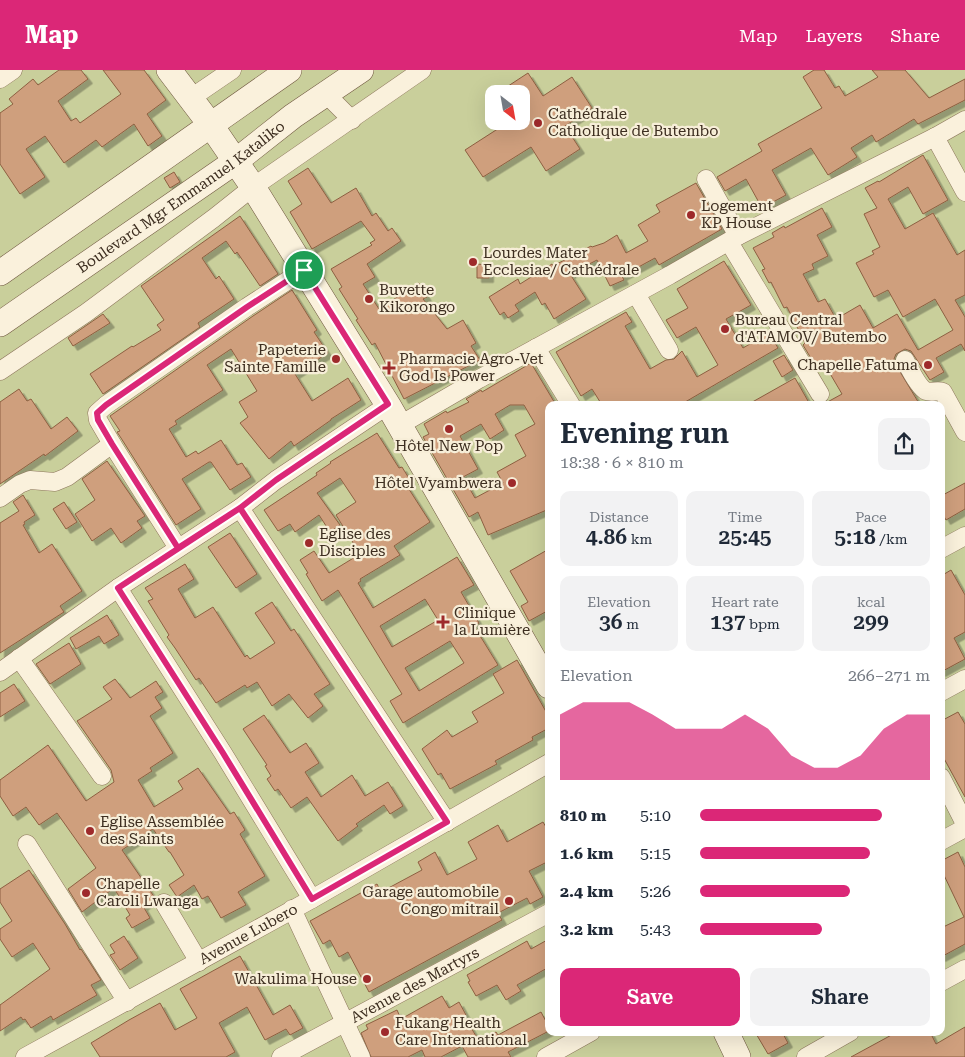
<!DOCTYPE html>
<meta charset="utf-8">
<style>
body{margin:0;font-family:"Roboto Serif",serif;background:#f2f2f3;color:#1f2937;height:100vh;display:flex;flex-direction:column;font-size:19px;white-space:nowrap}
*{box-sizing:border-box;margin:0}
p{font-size:16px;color:#747a83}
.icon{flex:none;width:28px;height:28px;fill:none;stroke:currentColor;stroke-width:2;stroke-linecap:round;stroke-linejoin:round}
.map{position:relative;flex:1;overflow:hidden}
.side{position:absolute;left:545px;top:331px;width:400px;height:635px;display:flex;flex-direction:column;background:#fff;border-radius:10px;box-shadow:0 5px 20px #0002}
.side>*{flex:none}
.needle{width:32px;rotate:149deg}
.buttons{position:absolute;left:485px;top:15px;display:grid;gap:10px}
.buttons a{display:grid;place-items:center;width:45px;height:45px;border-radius:10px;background:#fff;box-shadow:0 5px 20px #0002;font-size:25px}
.pin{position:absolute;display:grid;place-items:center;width:42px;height:42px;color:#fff;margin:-21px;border:2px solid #fff;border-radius:50%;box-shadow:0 1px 5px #0007}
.round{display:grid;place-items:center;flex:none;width:52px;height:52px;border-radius:10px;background:#f2f2f3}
.overview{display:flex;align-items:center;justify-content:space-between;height:85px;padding:0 15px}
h1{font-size:28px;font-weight:600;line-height:38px}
.figures{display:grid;grid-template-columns:repeat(3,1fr);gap:8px;height:85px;padding:5px 15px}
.figures div{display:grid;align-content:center;border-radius:10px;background:#f2f2f3;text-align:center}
.figures b{font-size:21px;font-weight:600}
.figures small{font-size:14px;font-weight:400}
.figures p{font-size:14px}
.chart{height:140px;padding:10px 15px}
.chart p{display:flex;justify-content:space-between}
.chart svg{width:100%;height:90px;margin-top:5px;fill:#db2777;opacity:.7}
.cta{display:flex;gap:10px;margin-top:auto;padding:10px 15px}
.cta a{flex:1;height:58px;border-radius:10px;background:#db2777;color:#fff;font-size:20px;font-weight:600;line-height:58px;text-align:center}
.cta a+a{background:#f2f2f3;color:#1f2937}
ul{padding:0 15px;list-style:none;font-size:16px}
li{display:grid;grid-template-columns:80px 60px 1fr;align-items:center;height:38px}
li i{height:12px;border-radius:6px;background:#db2777}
header{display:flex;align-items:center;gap:30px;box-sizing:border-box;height:70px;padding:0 25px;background:#db2777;color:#fff}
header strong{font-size:24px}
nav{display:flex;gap:28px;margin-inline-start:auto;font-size:18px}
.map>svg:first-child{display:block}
.green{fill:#c9cf9b;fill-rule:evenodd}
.building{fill:#cf9f7d;stroke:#8d5f41;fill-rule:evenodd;filter:url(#shadow)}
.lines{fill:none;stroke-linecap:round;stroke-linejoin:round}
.street-casing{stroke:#8d765c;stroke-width:19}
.secondary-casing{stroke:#6f573f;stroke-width:26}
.street{stroke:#faf1dc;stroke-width:18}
.secondary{stroke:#faf1dc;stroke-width:25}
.route-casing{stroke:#fff;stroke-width:10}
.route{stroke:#db2777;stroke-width:6}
.poi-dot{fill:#9e2a2b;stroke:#f7eed8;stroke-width:2}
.labels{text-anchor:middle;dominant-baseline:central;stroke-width:4.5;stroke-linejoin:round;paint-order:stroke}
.poi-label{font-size:15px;fill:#3d2e20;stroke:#f7eed8;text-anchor:start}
.street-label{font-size:15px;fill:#3d2e20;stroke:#f7eed8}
</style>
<header>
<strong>Map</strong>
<nav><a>Map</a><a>Layers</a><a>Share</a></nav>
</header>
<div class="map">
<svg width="965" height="987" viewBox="0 0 965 987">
<defs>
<filter id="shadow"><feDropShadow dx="4.5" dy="4.5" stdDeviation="0" flood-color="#0004"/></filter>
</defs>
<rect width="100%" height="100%" fill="#f0e4c8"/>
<path class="green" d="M0 0H965V987H0ZM494 24H521V51H494ZM549 335H941V962H549Z"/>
<path class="building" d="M59 0H81L88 9 58 31 71 51 76 48 80 53 121 24 103 0H144L166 30 147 44 162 66 148 76 134 54 102 77 96 70 64 93 45 66 26 79 45 107 20 124 0 94V43L13 34 9 29 33 9 38 15Z
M814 0H824L835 18 839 16 845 26 878 7 872 0H905L929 28 965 9V30L918 54 914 49 876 72 872 65 851 78 857 87 828 105 811 78 772 100 786 125 762 138 746 109 725 121 717 107 762 81 758 74 822 38 803 7Z
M528 3 543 26 572 7 592 38 565 56 580 79 546 101 531 77 483 107 465 80 510 51H521V24H496Z
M923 85 948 130 923 144 908 117 888 129 905 159 933 143 957 185 965 180V225L955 230 965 247V281L961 274 936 288 944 302 930 310 911 281 905 279 896 284 894 289 896 295 920 335H822L842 324 822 290 815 294 812 290 803 275 805 273 787 237 784 238 771 212 769 213 762 200 765 199 753 178 774 167 772 163 784 156 785 158 822 138 832 157 817 165 828 186 812 194 814 199 803 204 818 232 825 229 836 249 860 235 873 258 897 244 918 280 953 260 935 229 903 247 888 220 874 227 856 193 874 184 872 181 880 177 864 144 877 138 865 118 878 111 879 112Z
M308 98 331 133 356 118 372 146 376 143 388 161 392 158 401 171 367 194 375 207 363 214 379 239 419 213 427 227 423 229 447 259 463 250 476 273 471 276 480 290 404 329 375 273 372 275 356 250 358 249 339 219 342 217 331 199 372 175 370 173 375 170 361 151 312 179 290 142 302 134 288 111Z
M174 102 180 112 170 118 164 108Z
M696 113 722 159 659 195 655 188 622 206 624 210 610 216 597 190 570 204 586 229 554 249 545 233 542 235 535 222 515 235 519 241 508 248 504 242 500 245 489 227 518 209 520 214 552 194 553 196 591 176 592 177 604 173 617 165 626 183 648 171 638 155 660 142 656 135Z
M240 146 278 204 260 216 237 182 235 184 226 171 202 188 216 209 219 206 234 229 198 253 200 257 103 324 90 304 132 276 133 277 161 260 157 255 164 250 141 216Z
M724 191 751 235 726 249 743 278 769 263 778 278 680 335H602L592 319 581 326 556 282 626 242 632 252 625 256 650 299 666 290 674 289 682 281 697 307 718 295 696 257 677 268 666 250 688 238 677 219Z
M477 194 489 195V208H477Z
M292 220 317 260 314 262 328 283 295 304 312 331 348 308 361 330 331 349V350L294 376 291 371 269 389 240 353 248 347 239 332 257 321 231 279 207 295 223 320 175 351 177 354 169 359 186 387 196 381 198 384 221 370 237 395 242 393 251 407 230 420 211 392H209L182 409 201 439 176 455 121 368 117 362 120 361 110 346 253 246Z
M103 244 110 253 73 276 68 268Z
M784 285 793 300 782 307 773 291Z
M531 293 556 335H549V439L488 465 478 442 469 447 423 367 429 364 424 354 446 341 447 343 469 332 466 329 481 320 482 322ZM510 335H524L535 354 515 365 526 386 497 402 503 413 475 428 463 407 478 399 460 366 481 354 490 369 504 360 495 344Z
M795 308 808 331 801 335H747Z
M19 319 27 331 31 329 51 359 67 347 78 361 45 386 44 384 0 414V332Z
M377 363 399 398 402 397 410 410 405 413 430 452 394 476 400 485 360 509 361 511 358 513 373 538 457 487 474 515 461 522 479 553 474 556 498 595 403 653 390 631 402 624 338 520 322 531 306 504 308 503 300 490 314 481 329 503 360 484 336 445 356 432 340 408 317 423 340 455 330 462 319 445 295 462 290 454 278 461 264 440 317 405 316 403 331 393 330 392ZM425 529 438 550 392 577 380 556ZM450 571 464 593 419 621 405 598Z
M107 391 145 446 137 451 142 458 121 473 111 458 92 471 75 444 95 430 82 409Z
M965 413V439L946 450 941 441V426Z
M23 425 35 445 24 452 25 454 23 455 39 483 52 474 82 521 60 536 64 542 0 583V453L19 441 13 432Z
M64 432 77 452 66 459 53 439Z
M230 463 257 504 236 518 208 477Z
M549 479V540L529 551 521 536 528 532 510 501Z
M185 494 194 509 178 519 195 548 213 537 245 587 247 585 250 589 275 573 255 543 272 532 291 561 294 559 330 614 314 624 323 636 308 648 289 624 272 636 257 612 247 618 245 615 216 633 199 608 196 610 175 578 167 567 169 565 148 531 153 529 145 518Z
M951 500 965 525V562L954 568 965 589 941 602V506Z
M107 545 119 565 104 574 99 566 76 579 70 568Z
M69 573 81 594 50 614 36 594Z
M517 590 549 647V658L532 667 533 670 495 691 497 694 450 719 441 703 438 705 422 679 447 660 452 667 478 652 472 642 504 623 493 604Z
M115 609 130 628 156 611 163 622 155 627 162 638 150 646 173 683 150 698 152 701 138 710 154 737 183 719 178 711 198 698 230 744 234 742 245 760 240 764 265 806 238 822 246 835 221 848 208 826 202 829 194 815 177 827 169 815 184 805 170 782H169L153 759 122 780 155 828 143 836 150 848 132 858 126 848 130 845 114 818 82 842 68 819 96 798 57 743 39 755 26 737 13 746 0 726V710L48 675 86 731 114 712 111 700 77 651 112 629 103 617Z
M14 614 25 631 0 647V623Z
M958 642 965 654V727L941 683V651Z
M264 645 290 683 306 673 319 693 305 702 321 727 352 705 365 726 388 712 403 736 390 744 384 735 356 754 358 756 338 771 307 727 291 738 278 719 275 721 267 709 271 706 265 696 267 695 243 659Z
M543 752 549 762V791L529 801 543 827 530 834 527 828 498 843 502 850 369 922 348 882 339 887 330 870 323 874 310 851 377 814 381 822 422 800 418 792 435 782 447 805 477 789 468 772 498 755 507 772Z
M958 782 965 797V874L941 887V858L964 847 941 799V791Z
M29 800 65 854 80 880 81 879 101 910 91 915 97 925 53 950 51 946 31 958 25 949 23 950 21 947 0 961V935L50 899 33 873 12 887 0 869V859L12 851 0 832V819Z
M124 866 138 888 120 900 110 885 115 883 110 875Z
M549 869V897L517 915 521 921 506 930 497 915 476 926 468 912 470 911 467 905 527 871 531 879Z
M240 886 273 945 290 935 303 958 290 965 286 959 265 970 247 937 219 953 235 982 226 987H100L91 973 129 950 160 933 175 960 197 948 180 919Z
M442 926 449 938 459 932 466 945 464 946 479 971 496 962 498 965 541 942 549 957V961L508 982 511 987H468L462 976 441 987H425L422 980 408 987H371L361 963 368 959 366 955 397 940 401 949Z
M965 957V987H851L897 962H930L936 974Z
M755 962H782L788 973 768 984Z"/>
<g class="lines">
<defs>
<g id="street">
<path d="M0 9 13 0"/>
<path d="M326 24 352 50"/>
<path d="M191 28 232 0"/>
<path d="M935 67 965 122"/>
<path d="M706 109 738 166"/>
<path d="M729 172 820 324"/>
<path d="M636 224 669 280"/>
<path d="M536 278 571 335"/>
<path d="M905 290C909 298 919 318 926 321 932 323 937 320 943 322L965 362"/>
<path d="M0 301 86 243 214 148 253 117 422 0"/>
<path d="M400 355 479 309 670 205 738 166 935 67 965 50"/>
<path d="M0 428 20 414 30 410 55 412 67 407 112 374"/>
<path d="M240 438 447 752"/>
<path d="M178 478 112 374 98 350 97 343 106 335 247 237 304 200"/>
<path d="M941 479 965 466"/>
<path d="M118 518 223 683 312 829"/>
<path d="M19 588 102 706"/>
<path d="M0 602 118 518 240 438 276 410 388 335"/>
<path d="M941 622 965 609"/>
<path d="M941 707 965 754"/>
<path d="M941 771 965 758"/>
<path d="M27 774 127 932"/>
<path d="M164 833 199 892"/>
<path d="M292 839 361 987"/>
<path d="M941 912 965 899"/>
<path id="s1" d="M25 987 312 829 549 693"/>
<path id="s2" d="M281 987 549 843"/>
<path d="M546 987 591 962"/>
<path d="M806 987 850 962"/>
</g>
<g id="secondary">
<path d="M169 0 210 54 253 117 388 335 549 616"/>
<path d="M0 203 289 0"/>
<path id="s3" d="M0 254 236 91 293 46 361 0"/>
<path d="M726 962 738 987"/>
</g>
</defs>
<use href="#street" class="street-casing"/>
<use href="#secondary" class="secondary-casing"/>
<use href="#street" class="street"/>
<use href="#secondary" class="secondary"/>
</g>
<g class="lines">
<defs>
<path id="route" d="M304 200 247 237 106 335 97 343 98 350 112 374 178 478 240 438 447 752 312 829 223 683 118 518 240 438 276 410 388 334 304 200"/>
</defs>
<use href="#route" class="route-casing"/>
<use href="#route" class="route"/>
</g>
<g class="poi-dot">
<circle cx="538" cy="53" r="5"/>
<circle cx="691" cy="145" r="5"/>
<circle cx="473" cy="192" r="5"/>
<circle cx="369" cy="229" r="5"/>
<circle cx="725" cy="259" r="5"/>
<circle cx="336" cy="289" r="5"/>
<circle cx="928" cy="295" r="5"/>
<path d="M386.5 290.5h5v5h5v5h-5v5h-5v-5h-5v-5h5z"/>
<circle cx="449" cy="359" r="5"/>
<circle cx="512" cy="413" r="5"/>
<circle cx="309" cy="473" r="5"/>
<path d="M440.5 544.5h5v5h5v5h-5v5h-5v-5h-5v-5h5z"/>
<circle cx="90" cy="761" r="5"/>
<circle cx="86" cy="823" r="5"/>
<circle cx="509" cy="831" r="5"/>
<circle cx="367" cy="909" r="5"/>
<circle cx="385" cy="962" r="5"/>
</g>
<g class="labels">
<g class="poi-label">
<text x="548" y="44">Cathédrale<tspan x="548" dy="17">Catholique de Butembo</tspan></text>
<text x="701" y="136">Logement<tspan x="701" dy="17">KP House</tspan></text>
<text x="483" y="183">Lourdes Mater<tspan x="483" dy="17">Ecclesiae/ Cathédrale</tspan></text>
<text x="379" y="220">Buvette<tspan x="379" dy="17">Kikorongo</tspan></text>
<text x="735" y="250">Bureau Central<tspan x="735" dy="17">d'ATAMOV/ Butembo</tspan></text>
<text x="326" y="280" text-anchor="end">Papeterie<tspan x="326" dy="17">Sainte Famille</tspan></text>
<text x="399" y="289">Pharmacie Agro-Vet<tspan x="399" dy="17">God Is Power</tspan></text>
<text x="918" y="295" text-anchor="end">Chapelle Fatuma</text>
<text x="449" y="376" text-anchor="middle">Hôtel New Pop</text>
<text x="502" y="413" text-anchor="end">Hôtel Vyambwera</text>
<text x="319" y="464">Eglise des<tspan x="319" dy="17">Disciples</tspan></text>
<text x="454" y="543">Clinique<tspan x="454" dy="17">la Lumière</tspan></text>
<text x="100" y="752">Eglise Assemblée<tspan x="100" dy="17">des Saints</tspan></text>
<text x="96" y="814">Chapelle<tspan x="96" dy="17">Caroli Lwanga</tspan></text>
<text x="499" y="822" text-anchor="end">Garage automobile<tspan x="499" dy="17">Congo mitrail</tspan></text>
<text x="357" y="909" text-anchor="end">Wakulima House</text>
<text x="395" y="953">Fukang Health<tspan x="395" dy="17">Care International</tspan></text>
</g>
<g class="street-label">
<text stroke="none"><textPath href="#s3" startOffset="221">Boulevard Mgr Emmanuel Kataliko</textPath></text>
<text stroke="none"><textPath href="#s1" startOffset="255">Avenue Lubero</textPath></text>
<text stroke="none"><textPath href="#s2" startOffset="152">Avenue des Martyrs</textPath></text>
</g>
</g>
</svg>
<div class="buttons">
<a><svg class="needle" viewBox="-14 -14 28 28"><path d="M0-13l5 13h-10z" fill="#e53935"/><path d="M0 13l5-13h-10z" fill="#747a83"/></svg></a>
</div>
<div class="pin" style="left:304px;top:200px;background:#1e9e55"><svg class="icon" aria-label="arrive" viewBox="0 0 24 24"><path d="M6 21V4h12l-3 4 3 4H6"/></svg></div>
<section class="side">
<div class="overview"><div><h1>Evening run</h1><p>18:38 · 6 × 810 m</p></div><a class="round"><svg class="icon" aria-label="share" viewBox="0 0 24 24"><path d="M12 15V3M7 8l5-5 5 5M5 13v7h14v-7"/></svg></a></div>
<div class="figures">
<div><p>Distance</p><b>4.86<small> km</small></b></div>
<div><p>Time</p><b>25:45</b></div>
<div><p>Pace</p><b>5:18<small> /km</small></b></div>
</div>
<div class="figures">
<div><p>Elevation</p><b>36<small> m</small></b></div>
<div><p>Heart rate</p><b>137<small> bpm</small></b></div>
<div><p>kcal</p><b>299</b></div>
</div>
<div class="chart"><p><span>Elevation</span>266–271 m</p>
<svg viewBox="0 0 160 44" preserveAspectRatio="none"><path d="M0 44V12L10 6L20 6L30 6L40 12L50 19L60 19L70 19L80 12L90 19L100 32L110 38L120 38L130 32L140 19L150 12L160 12V44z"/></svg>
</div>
<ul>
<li><b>810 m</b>5:10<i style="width:79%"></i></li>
<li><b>1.6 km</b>5:15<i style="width:74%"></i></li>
<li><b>2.4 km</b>5:26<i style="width:65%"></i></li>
<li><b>3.2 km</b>5:43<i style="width:53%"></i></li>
</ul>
<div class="cta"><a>Save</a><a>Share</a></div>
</section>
</div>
